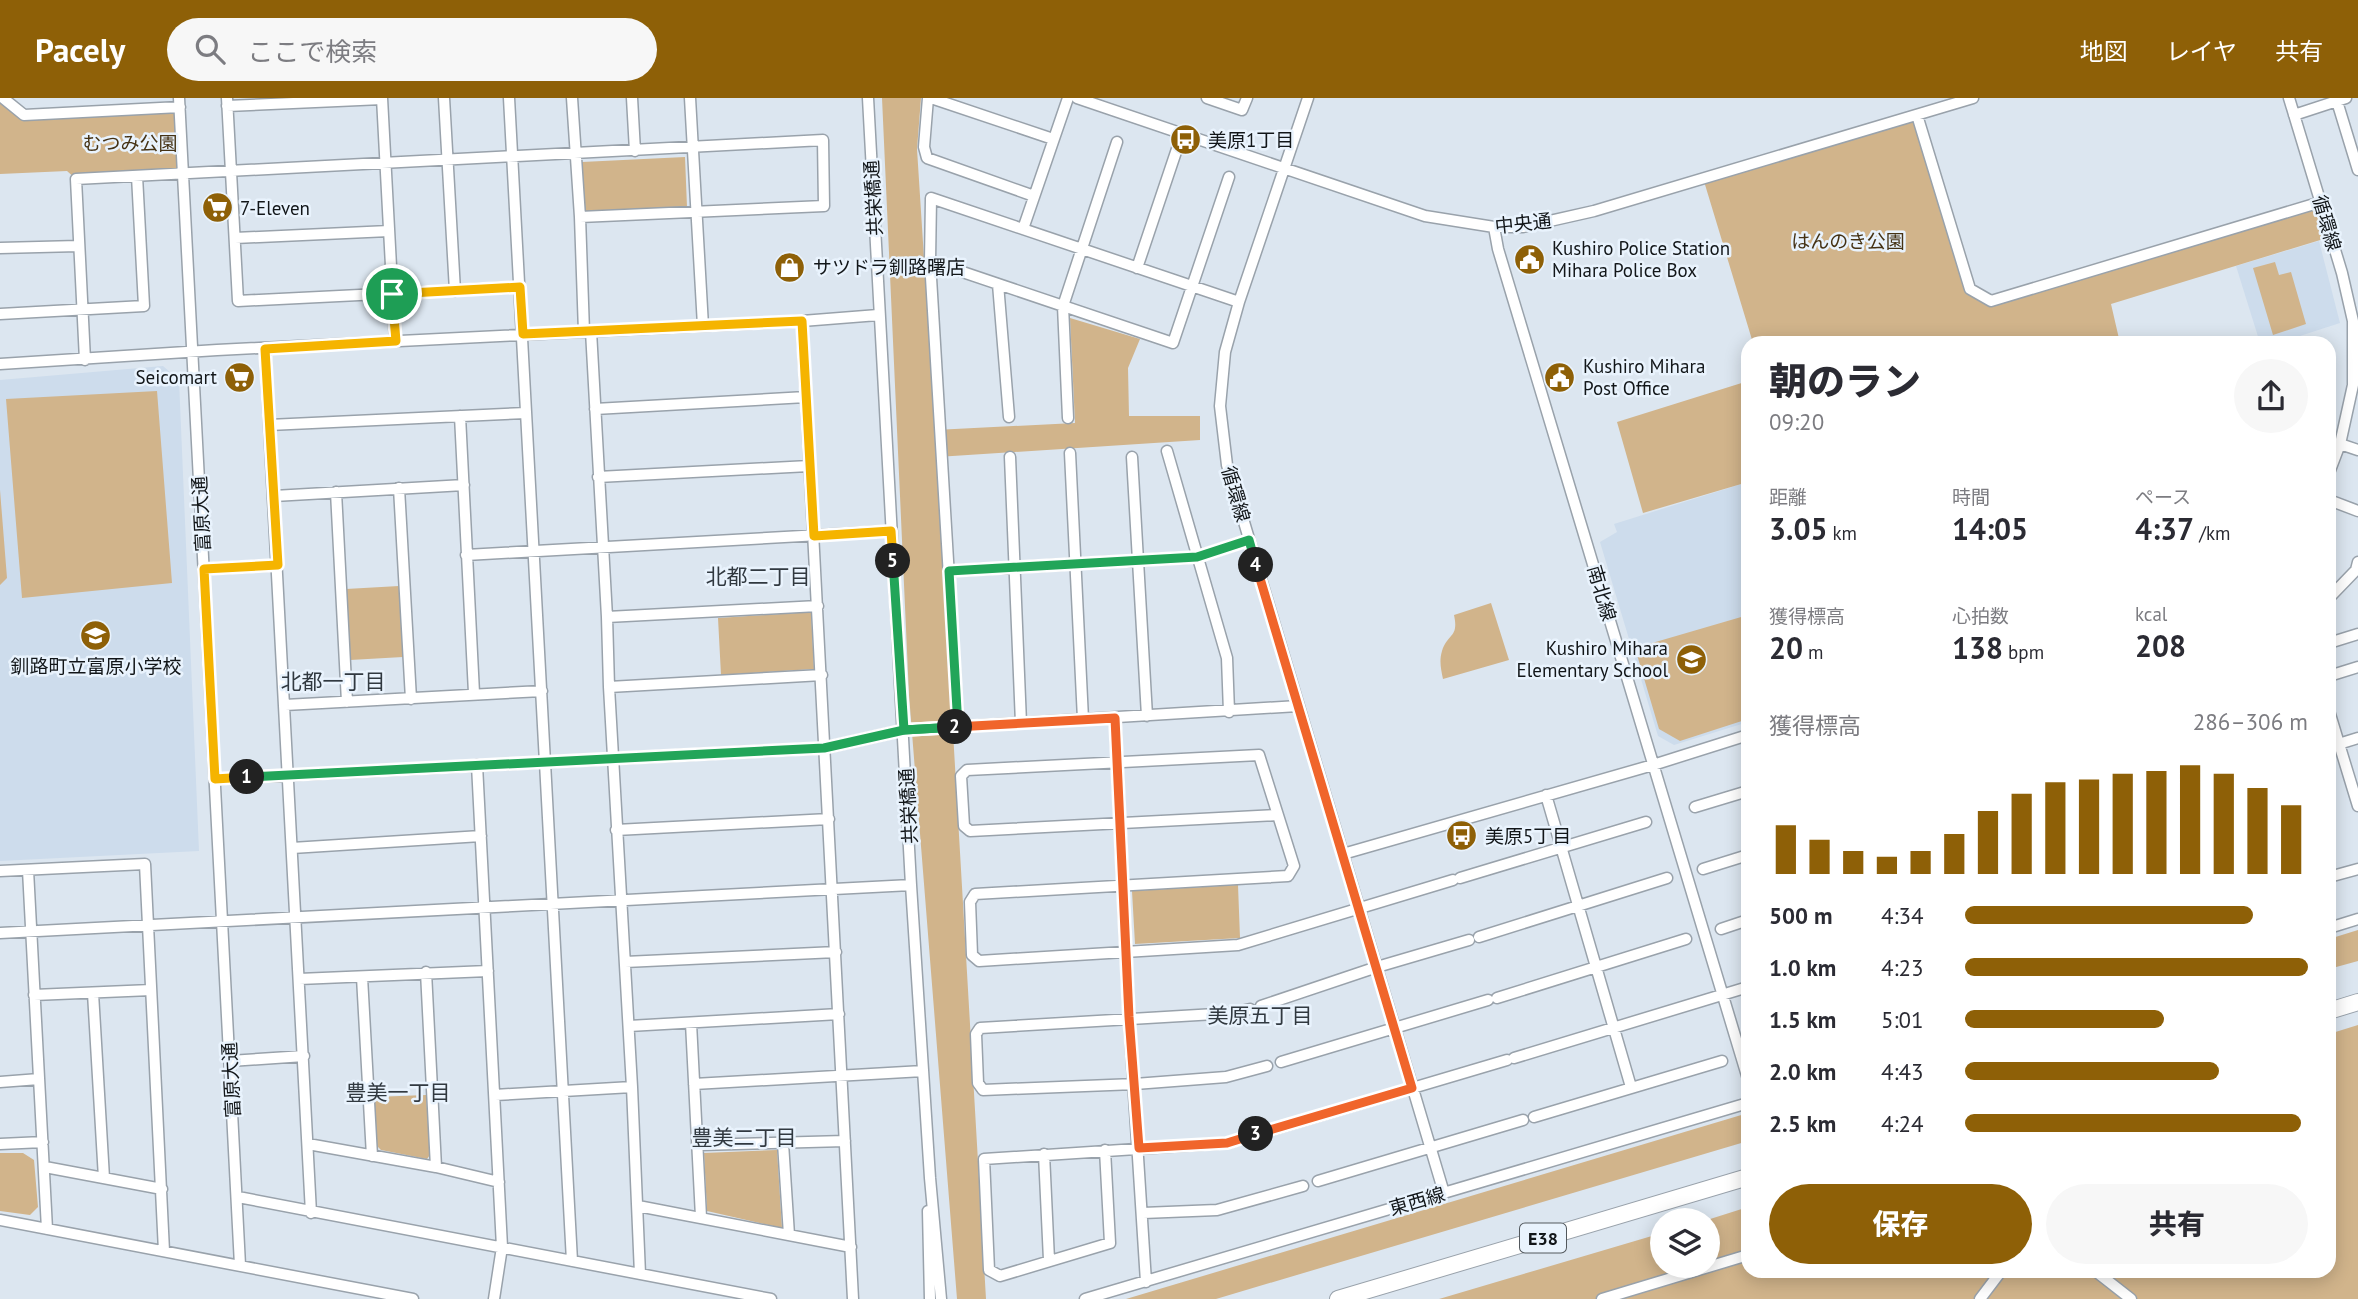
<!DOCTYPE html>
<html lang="ja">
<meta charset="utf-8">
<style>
body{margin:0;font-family:"PT Sans","Noto Sans JP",sans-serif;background:#f7f7f7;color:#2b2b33;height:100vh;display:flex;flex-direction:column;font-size:26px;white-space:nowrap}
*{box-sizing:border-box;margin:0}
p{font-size:23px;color:#7c7c81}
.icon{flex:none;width:38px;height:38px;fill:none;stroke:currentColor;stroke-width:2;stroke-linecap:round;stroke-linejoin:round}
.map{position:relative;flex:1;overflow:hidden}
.drawer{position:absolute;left:1741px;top:238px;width:595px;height:942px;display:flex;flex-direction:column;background:#fff;border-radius:21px;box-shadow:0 4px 18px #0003}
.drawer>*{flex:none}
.tools{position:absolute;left:1650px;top:1110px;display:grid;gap:14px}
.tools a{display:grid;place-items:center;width:70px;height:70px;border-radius:50%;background:#fff;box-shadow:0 4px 18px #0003;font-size:35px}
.pin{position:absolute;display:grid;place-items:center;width:60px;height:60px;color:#fff;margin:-30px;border:4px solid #fff;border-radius:50%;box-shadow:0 2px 7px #0007}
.km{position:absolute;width:35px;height:35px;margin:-18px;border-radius:50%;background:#222;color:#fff;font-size:19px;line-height:35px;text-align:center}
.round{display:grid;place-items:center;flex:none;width:74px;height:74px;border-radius:37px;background:#f7f7f7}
.head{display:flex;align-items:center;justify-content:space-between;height:119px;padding:0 28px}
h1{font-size:38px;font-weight:800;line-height:52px}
.metrics{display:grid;grid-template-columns:repeat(3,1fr);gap:10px;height:119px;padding:7px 28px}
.metrics div{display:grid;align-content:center}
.metrics b{font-size:30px;font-weight:800}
.metrics small{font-size:19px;font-weight:400}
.metrics p{font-size:19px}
.chart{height:196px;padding:14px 28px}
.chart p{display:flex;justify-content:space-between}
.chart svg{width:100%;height:126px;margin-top:7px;stroke:#8e6007;stroke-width:6}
.button{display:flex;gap:14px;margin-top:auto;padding:14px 28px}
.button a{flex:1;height:80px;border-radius:42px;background:#8e6007;color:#fff;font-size:28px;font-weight:800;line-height:80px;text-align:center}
.button a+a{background:#f7f7f7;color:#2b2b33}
ul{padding:0 28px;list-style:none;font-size:23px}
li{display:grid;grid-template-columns:112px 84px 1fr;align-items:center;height:52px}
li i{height:18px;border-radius:9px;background:#8e6007}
header{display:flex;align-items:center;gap:42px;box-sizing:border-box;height:98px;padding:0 35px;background:#8e6007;color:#fff}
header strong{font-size:33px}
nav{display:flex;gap:38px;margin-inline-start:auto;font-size:24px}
.search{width:490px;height:63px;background:#f7f7f7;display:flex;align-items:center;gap:18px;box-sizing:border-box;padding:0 24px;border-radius:38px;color:#7c7c81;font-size:26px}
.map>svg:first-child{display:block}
.built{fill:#cddcec}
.green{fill:#d1b48b}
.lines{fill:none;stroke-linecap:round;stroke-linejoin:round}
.minor-casing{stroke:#99a2ab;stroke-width:13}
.highway-casing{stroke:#99a2ab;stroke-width:18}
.minor{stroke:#fff;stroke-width:10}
.highway{stroke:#fff;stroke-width:16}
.split-1-casing{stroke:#fff;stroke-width:14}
.split-2-casing{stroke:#fff;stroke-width:14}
.split-3-casing{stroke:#fff;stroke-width:14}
.split-4-casing{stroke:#fff;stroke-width:14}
.split-5-casing{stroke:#fff;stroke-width:14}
.split-6-casing{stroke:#fff;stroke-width:14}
.split-1{stroke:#f5b400;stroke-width:9}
.split-2{stroke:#22a559;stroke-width:9}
.split-3{stroke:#f0652b;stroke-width:9}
.split-4{stroke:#f0652b;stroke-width:9}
.split-5{stroke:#22a559;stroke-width:9}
.split-6{stroke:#f5b400;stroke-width:9}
.labels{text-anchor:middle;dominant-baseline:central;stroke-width:5;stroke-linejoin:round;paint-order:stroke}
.shield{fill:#e9f3fd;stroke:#52585d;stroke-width:2}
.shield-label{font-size:18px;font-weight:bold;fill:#121619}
.poi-label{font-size:19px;fill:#121619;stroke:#e9f3fd;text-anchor:start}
.park-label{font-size:19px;fill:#453214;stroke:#e9f3fd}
.street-label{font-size:19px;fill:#121619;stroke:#e9f3fd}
.neighbourhood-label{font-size:21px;fill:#313940;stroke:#e9f3fd}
</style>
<header>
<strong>Pacely</strong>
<div class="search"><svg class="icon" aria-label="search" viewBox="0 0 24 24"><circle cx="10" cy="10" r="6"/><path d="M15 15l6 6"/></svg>ここで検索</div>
<nav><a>地図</a><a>レイヤ</a><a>共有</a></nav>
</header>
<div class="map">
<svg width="2358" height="1201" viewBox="0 0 2358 1201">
<rect width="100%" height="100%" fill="#dce6f0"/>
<path class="built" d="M2319 143 2340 225 2278 245H2260L2236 168Z
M163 268 179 282 199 753 0 763V282Z
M1748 384V624L1674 647 1658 638 1600 444 1617 434 1614 426Z"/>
<path class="green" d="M0 0 24 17 180 9 183 76 76 81 67 73 0 76Z
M882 0H921L917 51 935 332 1075 325 1070 220 1140 241 1128 270 1129 318H1200V342L937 359 986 1201H957L909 597Z
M1917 17 1970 191 1991 203 2321 104 2330 139 2111 206 2120 245H1753L1703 80Z
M685 59 687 109 584 114 582 64Z
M2275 164 2279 177 2291 174 2306 226 2273 237 2253 170Z
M1748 283V384L1643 415 1617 324Z
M157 293 172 485 22 500 6 301Z
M0 392 7 480 0 487Z
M399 488 403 559 350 562 346 491Z
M1491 505 1509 562 1443 581C1441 571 1439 563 1442 553 1448 535 1459 540 1454 517Z
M811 514 814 571 721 577 718 520Z
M1748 517V621L1680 643 1659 631 1635 550Z
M1238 787 1240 840 1135 846 1132 793Z
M2358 832V863L2329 871V841Z
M2358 927V1201H1439L1662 1135V1167H1708L1707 1122 1748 1109V1172H2329V936Z
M426 997 430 1057 427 1061 381 1052 377 1048 374 999Z
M1748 1015V1043L1216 1201H1126Z
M777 1052 782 1130 707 1113 704 1055Z
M0 1055H23L34 1062 38 1109 30 1117 0 1113Z"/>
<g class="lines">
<defs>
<path id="minor" d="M3 0 24 17 180 9
M179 0 240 1167
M227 0 238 203 520 189
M382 0 395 243
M444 0 455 193
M509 0 572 1163
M572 0 580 119 584 234
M632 0 635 53
M690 0 703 228
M868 0 911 787 930 1080 941 1201
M928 0 924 49 927 60 1034 98
M931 0 1053 41
M1077 0 1425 118 1494 129H1523L1594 113 1973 0
M1207 0 1242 12 1247 0
M1308 0 1239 204 1225 254 1220 308 1227 367 1343 756 1653 667 1748 637
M2289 0 2342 175 2353 223V287L2340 346 2329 375
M2336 0 2358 72
M227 8 382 1
M1917 17 1970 191 1991 203 2321 104
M2294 17 2346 0
M1494 129 1498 151 1748 981
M1023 131 1068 0
M235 140 389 133
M0 150 78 148
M930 163 1173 245 1229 79
M1137 170 1182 36
M998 186 1009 319
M0 216 144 208 137 78
M802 223C820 549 838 875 853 1201
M591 233 607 519 609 589 632 989 640 1176
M265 251 311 1115
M85 262 76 81 823 42 824 108 580 119
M0 266 217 252 802 223 878 217
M595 311 806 299
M460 318 474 595
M1068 320 1063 208 1117 44
M269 327 526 315
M2340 346 2358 352
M1167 353 1227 560 1229 614
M1070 355 1083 621
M1010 359 1021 625
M1132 359 1147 618
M598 379 809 368
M399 390 411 601
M336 394 347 604
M274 398 464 387
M2329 402 2358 413
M466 457 891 433
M204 471 278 467
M949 473 1197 459 1249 442
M2329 500 2356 472 2358 464
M607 519 818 508
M2329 545 2358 536
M2329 578 2358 569
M609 589 822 577
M285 607 542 593
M2329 613 2358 708
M1115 620 1129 919 1146 1184
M958 629 930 163 931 100 1239 204
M2329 649 2358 640
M477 667 502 1149 494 1201
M215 681 824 650 904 632 1298 608
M1546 697 1631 989
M1695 709 1748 693
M1278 717 970 733 964 728 961 678 967 672 1259 657 1294 768 1288 778 975 796 970 804 972 857 979 863 1238 847 1453 782
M616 732 829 721
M292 750 481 738
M1343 756 1444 1095
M1703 771 1748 757
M28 772 47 1131
M0 773 145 766 164 1153
M2329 779 2358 771
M1460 780 1646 724
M2329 830 2358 821
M1721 831 1748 822
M0 835 911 787
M1479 839 1667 780
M625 864 836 854
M426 874 436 1069
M362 879 372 1058
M299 881 488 873
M93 895 104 1080
M34 897 151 892
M1497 900 1686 841
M1261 908 1377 869 1469 842
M1250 911 1232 915 980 930 976 936 978 985 983 992 1135 986 1226 979 1267 968
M691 925 701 1119
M629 928 839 916
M1514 960 1748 889
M230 963 304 958
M1281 964 1488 902
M0 984 39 981
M694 986 923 973
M495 997 632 989
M1534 1019 1722 963
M783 1045 789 1137
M0 1046 43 1044
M308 1046 436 1069 499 1084
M698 1047 845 1043
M1105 1052 1110 1145 1000 1178 989 1172 984 1061 1227 1045 1507 962
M1044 1056 1049 1162
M45 1069 162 1091
M1318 1083 1523 1022
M238 1099 771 1201
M638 1108 851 1149
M928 1113 930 1201
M1143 1115 1217 1112 1303 1088
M0 1122 413 1201
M2094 1172 2131 1201
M1085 1201 1748 1005
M1602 1201 1748 1157
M1980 1201 2002 1172"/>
<path id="highway" d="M2329 913 2358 904
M1338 1201 1748 1079"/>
</defs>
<use href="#minor" class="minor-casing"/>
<use href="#highway" class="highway-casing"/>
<use href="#minor" class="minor"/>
<use href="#highway" class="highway"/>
</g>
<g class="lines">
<defs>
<path id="split-1" d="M247 679 215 681 204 471 278 467 265 251 396 243 392 196"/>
<path id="split-2" d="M247 679 824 650 904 632 955 629"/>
<path id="split-3" d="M955 629 1115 620 1129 919 1139 1050 1227 1045 1256 1036"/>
<path id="split-4" d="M1256 1036 1412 990 1256 467"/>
<path id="split-5" d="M893 463 904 632 958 629 949 473 1197 459 1249 442 1256 467"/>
<path id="split-6" d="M392 196 520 189 523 236 802 223 814 438 891 433 893 463"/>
</defs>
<use href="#split-1" class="split-1-casing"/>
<use href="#split-2" class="split-2-casing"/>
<use href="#split-3" class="split-3-casing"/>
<use href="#split-4" class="split-4-casing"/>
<use href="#split-5" class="split-5-casing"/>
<use href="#split-6" class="split-6-casing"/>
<use href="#split-1" class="split-1"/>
<use href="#split-2" class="split-2"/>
<use href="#split-3" class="split-3"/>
<use href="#split-4" class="split-4"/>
<use href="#split-5" class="split-5"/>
<use href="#split-6" class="split-6"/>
</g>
<defs>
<symbol id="bus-disc" viewBox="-11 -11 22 22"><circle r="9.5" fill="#8e6007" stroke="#e9f3fd"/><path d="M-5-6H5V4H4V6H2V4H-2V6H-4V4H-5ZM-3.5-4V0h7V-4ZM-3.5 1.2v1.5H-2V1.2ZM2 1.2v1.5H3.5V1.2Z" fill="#fff"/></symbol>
<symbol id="supermarket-disc" viewBox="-11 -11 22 22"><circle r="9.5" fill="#8e6007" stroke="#e9f3fd"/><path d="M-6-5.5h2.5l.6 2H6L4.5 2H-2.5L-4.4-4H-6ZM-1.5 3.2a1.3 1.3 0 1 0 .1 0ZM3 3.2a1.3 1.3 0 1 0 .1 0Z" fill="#fff"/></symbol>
<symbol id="civic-disc" viewBox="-11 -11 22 22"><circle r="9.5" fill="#8e6007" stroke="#e9f3fd"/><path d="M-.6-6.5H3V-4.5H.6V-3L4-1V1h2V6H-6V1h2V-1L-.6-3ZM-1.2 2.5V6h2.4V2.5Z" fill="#fff"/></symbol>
<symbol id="shop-disc" viewBox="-11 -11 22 22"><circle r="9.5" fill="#8e6007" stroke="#e9f3fd"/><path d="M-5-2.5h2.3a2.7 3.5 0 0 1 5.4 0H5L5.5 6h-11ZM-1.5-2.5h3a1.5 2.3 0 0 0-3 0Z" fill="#fff"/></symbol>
<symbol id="school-disc" viewBox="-11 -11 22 22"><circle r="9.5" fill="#8e6007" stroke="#e9f3fd"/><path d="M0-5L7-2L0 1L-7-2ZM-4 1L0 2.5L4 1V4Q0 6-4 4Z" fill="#fff"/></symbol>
</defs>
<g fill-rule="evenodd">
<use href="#bus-disc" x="1168" y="24" width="35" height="35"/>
<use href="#supermarket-disc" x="200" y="92" width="35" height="35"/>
<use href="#civic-disc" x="1512" y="144" width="35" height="35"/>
<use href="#shop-disc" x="772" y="152" width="35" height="35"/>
<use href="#supermarket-disc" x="222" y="262" width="35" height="35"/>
<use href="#civic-disc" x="1542" y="262" width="35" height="35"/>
<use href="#school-disc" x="78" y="520" width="35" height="35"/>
<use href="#school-disc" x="1674" y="544" width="35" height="35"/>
<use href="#bus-disc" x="1444" y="720" width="35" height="35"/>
</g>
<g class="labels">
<rect class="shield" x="1520" y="1125.5" width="46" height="29" rx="5"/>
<g class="shield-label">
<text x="1543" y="1140">E38</text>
</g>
<g class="poi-label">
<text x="1208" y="42">美原1丁目</text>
<text x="240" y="110">7-Eleven</text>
<text x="1552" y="150">Kushiro Police Station<tspan x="1552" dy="22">Mihara Police Box</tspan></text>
<text x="813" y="169">サツドラ釧路曙店</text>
<text x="1583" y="268">Kushiro Mihara<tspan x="1583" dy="22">Post Office</tspan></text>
<text x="217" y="279" text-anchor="end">Seicomart</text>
<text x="1668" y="550" text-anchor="end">Kushiro Mihara<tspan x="1668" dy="22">Elementary School</tspan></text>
<text x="96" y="568" text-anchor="middle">釧路町立富原小学校</text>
<text x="1485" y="738">美原5丁目</text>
</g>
<g class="park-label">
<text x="130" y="45">むつみ公園</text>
<text x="1848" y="143">はんのき公園</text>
</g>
<g class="street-label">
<text transform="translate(873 100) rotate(-93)">共栄橋通</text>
<text transform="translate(1523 125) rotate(-6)">中央通</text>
<text transform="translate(2327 125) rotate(74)">循環線</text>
<text transform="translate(1236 396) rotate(74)">循環線</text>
<text transform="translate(201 416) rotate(-93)">富原大通</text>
<text transform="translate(1602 495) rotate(74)">南北線</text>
<text transform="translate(908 708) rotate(-93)">共栄橋通</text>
<text transform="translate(231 982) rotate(-93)">富原大通</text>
<text transform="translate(1417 1103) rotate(-16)">東西線</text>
</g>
<g class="neighbourhood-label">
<text x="758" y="478">北都二丁目</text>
<text x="333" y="583">北都一丁目</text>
<text x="1260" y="917">美原五丁目</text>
<text x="398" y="994">豊美一丁目</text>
<text x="744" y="1039">豊美二丁目</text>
</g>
</g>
</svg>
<div class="tools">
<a><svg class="icon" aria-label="layers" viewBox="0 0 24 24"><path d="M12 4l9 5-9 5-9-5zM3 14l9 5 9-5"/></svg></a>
</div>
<div class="pin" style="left:392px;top:196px;background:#1e9e55"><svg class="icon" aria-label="arrive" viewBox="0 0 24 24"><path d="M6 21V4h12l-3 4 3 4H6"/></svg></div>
<b class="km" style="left:247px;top:679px">1</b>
<b class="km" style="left:955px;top:629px">2</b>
<b class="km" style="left:1256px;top:1036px">3</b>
<b class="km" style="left:1256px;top:467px">4</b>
<b class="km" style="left:893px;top:463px">5</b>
<section class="drawer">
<div class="head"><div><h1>朝のラン</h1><p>09:20</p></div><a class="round"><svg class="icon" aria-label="share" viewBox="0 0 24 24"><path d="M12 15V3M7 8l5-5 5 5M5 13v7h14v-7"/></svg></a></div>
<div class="metrics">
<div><p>距離</p><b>3.05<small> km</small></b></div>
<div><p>時間</p><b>14:05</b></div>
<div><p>ペース</p><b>4:37<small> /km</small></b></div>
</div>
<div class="metrics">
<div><p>獲得標高</p><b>20<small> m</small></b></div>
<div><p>心拍数</p><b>138<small> bpm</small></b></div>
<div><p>kcal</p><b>208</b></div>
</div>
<div class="chart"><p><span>獲得標高</span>286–306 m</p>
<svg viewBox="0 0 160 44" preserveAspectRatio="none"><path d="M5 44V27M15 44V32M25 44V36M35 44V38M45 44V36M55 44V30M65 44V22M75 44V16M85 44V12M95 44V11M105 44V9M115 44V8M125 44V6M135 44V9M145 44V14M155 44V20"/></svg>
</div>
<ul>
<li><b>500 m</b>4:34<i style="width:84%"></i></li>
<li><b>1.0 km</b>4:23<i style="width:100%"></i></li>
<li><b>1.5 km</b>5:01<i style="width:58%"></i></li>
<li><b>2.0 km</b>4:43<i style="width:74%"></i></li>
<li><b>2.5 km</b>4:24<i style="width:98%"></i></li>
</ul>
<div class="button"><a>保存</a><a>共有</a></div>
</section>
</div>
